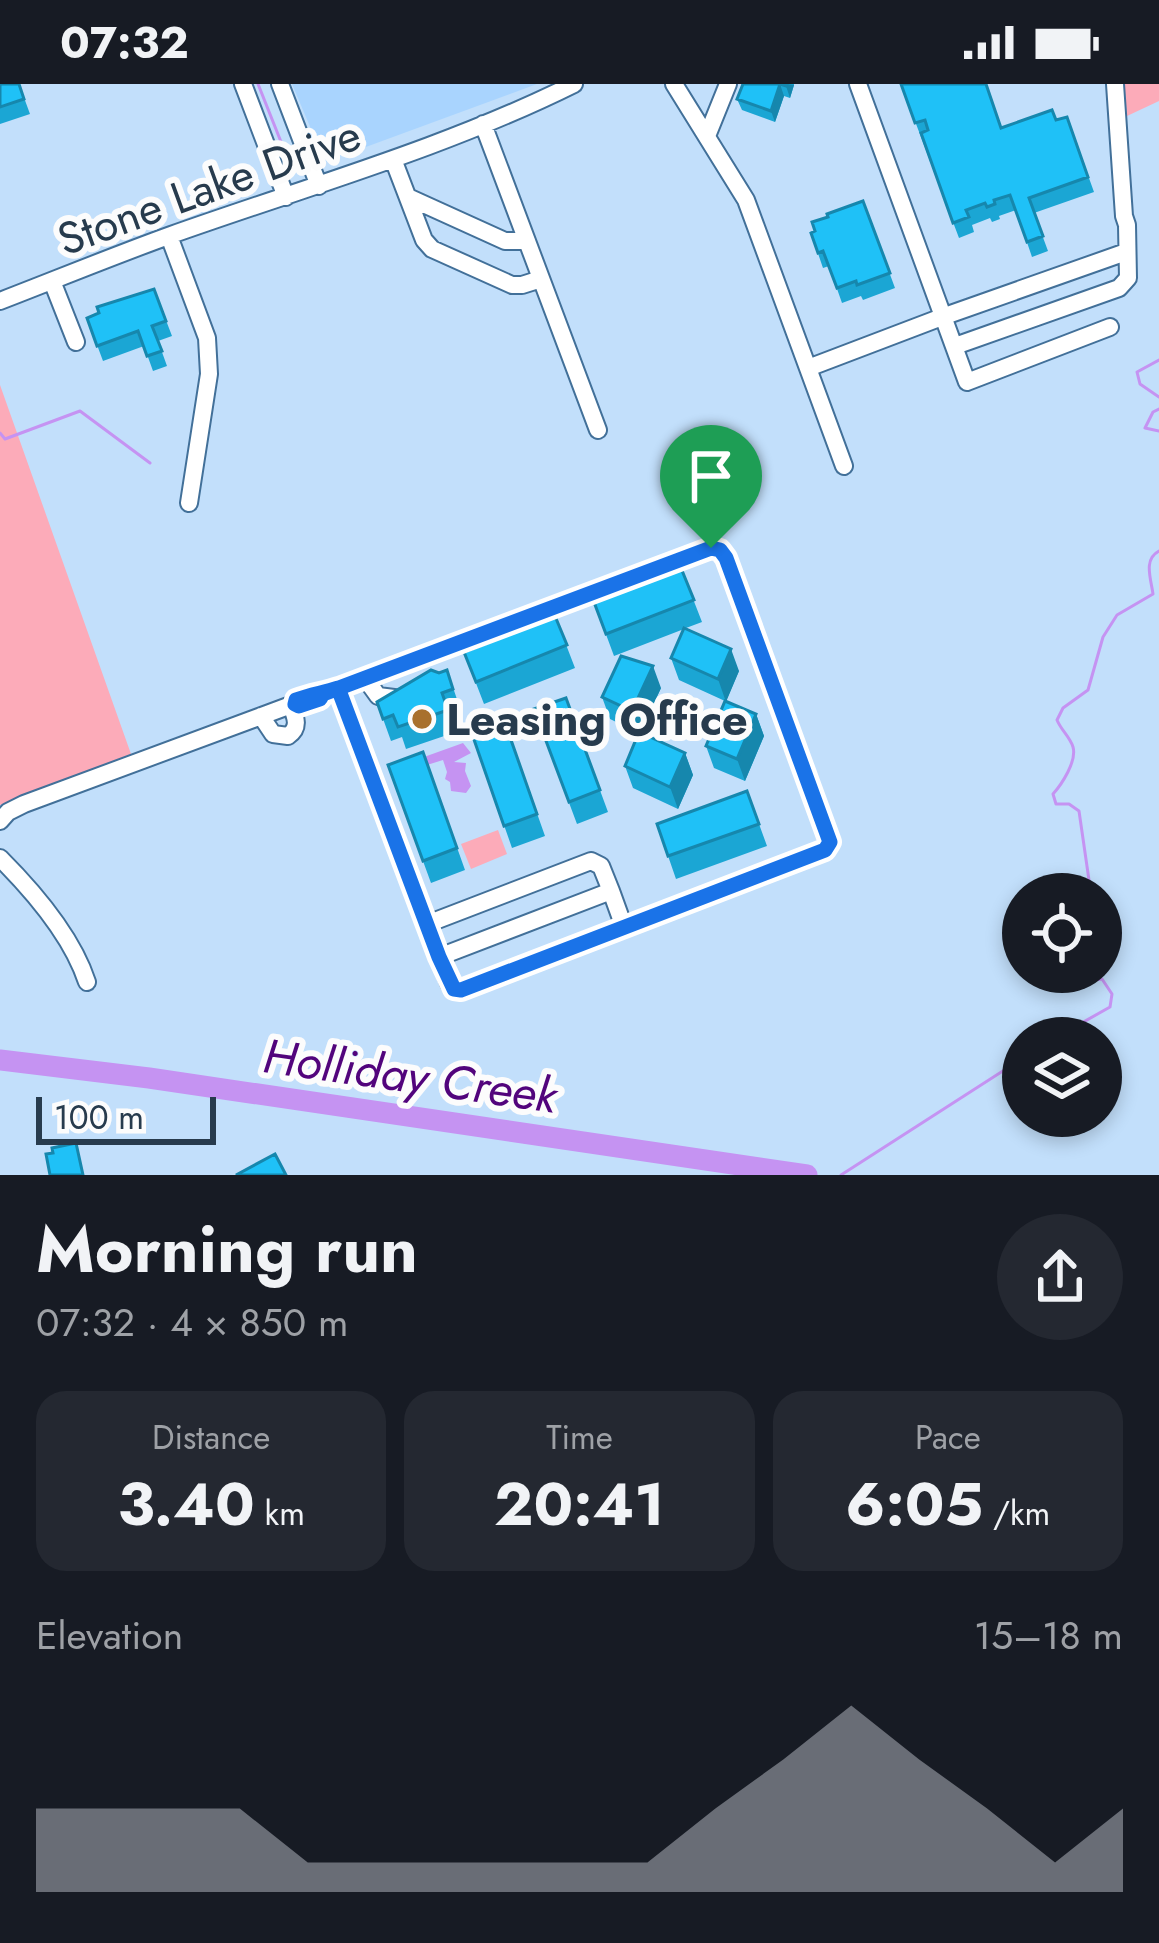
<!DOCTYPE html>
<meta charset="utf-8">
<style>
body{margin:0;font-family:Jost,sans-serif;background:#242831;color:#f1f3f6;height:100vh;display:flex;flex-direction:column;font-size:45px;white-space:nowrap}
*{box-sizing:border-box;margin:0}
p{font-size:39px;color:#9ea1a6}
.icon{flex:none;width:66px;height:66px;fill:none;stroke:currentColor;stroke-width:2;stroke-linecap:round;stroke-linejoin:round}
.map{position:relative;height:1091px;overflow:hidden}
.details{display:flex;flex-direction:column;background:#171b24;flex:1}
.details>*{flex:none}
.fabs{position:absolute;left:1002px;top:789px;display:grid;gap:24px}
.fabs a{display:grid;place-items:center;width:120px;height:120px;border-radius:50%;background:#171b24;box-shadow:0 6px 18px #0003;font-size:60px}
.scale{position:absolute;left:36px;bottom:30px;width:180px;box-sizing:border-box;padding-left:12px;border:6px solid #273b4d;border-top:0;font-size:33px;line-height:42px;white-space:nowrap;color:#273b4d;-webkit-text-stroke:9px #fcfcfc;paint-order:stroke}
.pin{position:absolute;display:grid;place-items:center;width:102px;height:102px;color:#fff;margin:-123px -51px;border-radius:50% 50% 50% 0;rotate:-45deg;box-shadow:0 0 12px #0007}
.pin .icon{rotate:45deg}
.round{display:grid;place-items:center;flex:none;width:126px;height:126px;border-radius:63px;background:#242831}
.overview{display:flex;align-items:center;justify-content:space-between;height:204px;padding:0 36px}
h1{font-size:66px;font-weight:700;line-height:90px}
.stats{display:grid;grid-template-columns:repeat(3,1fr);gap:18px;height:204px;padding:12px 36px}
.stats div{display:grid;align-content:center;border-radius:30px;background:#242831;text-align:center}
.stats b{font-size:60px;font-weight:700}
.stats small{font-size:33px;font-weight:400}
.stats p{font-size:33px}
.chart{height:336px;padding:24px 36px}
.chart p{display:flex;justify-content:space-between}
.chart svg{width:100%;height:216px;margin-top:12px;fill:#8c9099;opacity:.7}
.status{display:flex;justify-content:space-between;align-items:center;height:84px;padding:0 60px;background:#171b24;direction:ltr}
.status svg{height:33px;fill:currentColor}
.map>svg:first-child{display:block}
.built{fill:#a9d4fe}
.green{fill:#fcabb9}
.water{fill:#c593f2}
.lines{fill:none;stroke-linecap:round;stroke-linejoin:round}
.stream{stroke:#c593f2;stroke-width:3}
.river{stroke:#c593f2;stroke-width:21}
.minor-casing{stroke:#427099;stroke-width:20}
.minor{stroke:#fff;stroke-width:16}
.wall{fill:#1ba6d4}
.shaded-wall{fill:#1687ad}
.building{fill:#1fc1f7;stroke:#1687ad;stroke-width:3}
.route-casing{stroke:#fff;stroke-width:24}
.route{stroke:#1a73e8;stroke-width:15}
.poi-dot{fill:#a8702d;stroke:#fcfcfc;stroke-width:4.5}
.labels{text-anchor:middle;dominant-baseline:central;stroke-width:12;stroke-linejoin:round;paint-order:stroke}
.street-label{font-size:45px;fill:#273b4d;stroke:#fcfcfc}
.poi-label{font-size:45px;font-weight:bold;fill:#273b4d;stroke:#fcfcfc;text-anchor:start}
.water-label{font-size:48px;font-style:italic;fill:#52047c;stroke:#fcfcfc}
</style>
<div class="status"><b>07:32</b><svg viewBox="0 0 49 12"><path d="M0 12V9h3v3zM5 12V6h3v6zM10 12V3h3v9zM15 12V0h3v12zM26 1h20v11H26zM47 4h2v5h-2z"/></svg></div>
<div class="map">
<svg width="1159" height="1091" viewBox="0 0 1159 1091">
<rect width="100%" height="100%" fill="#c2dffb"/>
<path class="built" d="M292 0H537L325 78Z"/>
<path class="green" d="M1124 0H1159V17L1127 32Z
M0 301 131 670 0 721Z
M498 746 507 770 471 785 461 760Z"/>
<path class="water" d="M463 659 471 669 454 678 466 679 465 687 471 702 466 709 451 707 450 698 445 695 447 688 443 676 427 681 424 673Z"/>
<g class="lines">
<path class="stream" d="M258 0 291 83
M1159 276 1137 288 1140 300 1159 313
M1159 325 1153 328 1145 344 1159 347
M0 349 5 355 80 327 150 379
M1091 810 1079 727 1069 720H1056L1053 710C1062 700 1077 677 1073 663 1070 653 1061 646 1057 636L1063 624 1088 606 1103 553 1117 531 1153 510C1151 495 1143 475 1159 467
M1101 835 1110 845 1101 857
M1055 954 1110 923 1112 910 1102 895 1087 897 1078 888
M841 1091 1023 974"/>
<path class="river" d="M0 976 149 994 807 1091"/>
<defs>
<path id="minor" d="M243 0 286 113
M280 0 319 102
M674 0 746 116 844 382
M858 0 967 298 1110 243
M483 40 598 346
M707 52 728 0
M393 75 424 156 432 165 512 201H522L541 195
M408 113 505 157H527
M169 152 207 254 209 290 189 419
M52 197 76 258
M0 217C57 195 113 172 171 151 306 103 445 64 574 0
M955 262 1119 204 1128 194 1127 141 1124 132 1115 0
M808 284 942 233 1126 168
M365 594 378 612 402 615
M261 632 273 650 288 652C300 644 296 634 291 621
M0 737 8 728 24 720 291 621C300 616 310 606 323 610L711 464 720 466 726 474 830 758 825 766 461 906 453 905 449 899 338 604
M0 774C34 808 72 852 87 898
M427 840 591 777 601 782 611 807
M439 873 611 807 624 843"/>
</defs>
<use href="#minor" class="minor-casing"/>
<use href="#minor" class="minor"/>
</g>
<path class="wall" d="M0 0H19L30 30 0 40Z
M742 0H794V1L790 14 784 12 775 38 742 26 737 15Z
M901 0 1001 44 1056 36 1067 33 1094 108 1034 129 1048 167 1032 173 1016 126 999 132 1000 135 992 138 990 134 972 141 974 148 959 154Z
M863 117 895 204 863 216 861 212 842 219 829 182 823 184 811 149Z
M154 205 172 252 158 257 167 282 153 287 144 262 103 277 87 234Z
M681 484 702 538 686 544 739 587 726 617 756 630 764 652 745 697 714 684 706 662 725 617 679 596 671 574 684 545 614 572 594 518Z
M555 532 575 584 484 620 464 568Z
M447 586 461 627 450 631 456 648 406 665 402 653 391 657 377 618Z
M661 604 640 649 685 669 693 691 678 725 633 704 625 682 639 649 610 635 602 613Z
M566 614 608 728 577 740 534 625Z
M504 636 545 752 512 764 471 647Z
M423 668 465 786 431 799 388 681Z
M747 707 767 762 676 795 657 740Z"/>
<path class="shaded-wall" d="M780 0 784 12 775 38 771 27Z
M787 0 794 1 790 14 786 2Z
M731 565 739 587 726 618 718 595Z
M653 582 661 604 640 649 632 627Z
M756 630 764 652 745 697 737 675Z
M685 669 693 691 678 725 670 703Z"/>
<path class="building" d="M0 0H19L24 15 0 23Z
M743 0H787L786 2 780 0 771 27 737 15Z
M901 0H986L1001 44 1052 26 1056 36 1067 33 1088 93 1029 114 1043 152 1027 158 1010 111 994 116 995 120 987 123 985 119 966 126 969 133 953 139 921 49 928 46 925 36 915 39Z
M863 117 890 189 857 201 856 197 837 204 823 167 818 169 811 149 815 147 812 138 828 133 827 130Z
M154 205 166 237 152 242 162 267 147 272 138 247 97 262 87 234 99 229 97 223Z
M681 484 694 516 606 550 594 518Z
M555 532 567 561 476 598 464 568Z
M684 544 731 565 718 595 671 574Z
M621 572 653 582 632 627 602 613Z
M431 586 439 589 447 586 453 605 442 609 448 626 398 643 393 631 383 635 377 618Z
M566 614 600 706 569 718 534 625Z
M725 617 756 630 737 675 706 662Z
M504 636 537 730 504 742 471 647Z
M639 648 685 669 670 703 625 682Z
M423 668 457 764 423 777 388 681Z
M747 707 759 740 668 772 657 740Z
M76 1059 83 1091H50L46 1070 53 1069 52 1064Z
M275 1070 286 1091H236Z"/>
<g class="lines">
<defs>
<path id="route" d="M711 464 323 610 320 615 299 622 295 620 296 616C311 610 324 609 338 604L439 873 454 905 461 906 825 766 830 758 726 474 720 466 711 464"/>
</defs>
<use href="#route" class="route-casing"/>
<use href="#route" class="route"/>
</g>
<circle class="poi-dot" cx="422" cy="635" r="12"/>
<g class="labels">
<g class="street-label">
<text transform="translate(209 103) rotate(-20)">Stone Lake Drive</text>
</g>
<g class="poi-label">
<text x="446" y="635">Leasing Office</text>
</g>
<g class="water-label">
<text transform="translate(410 992) rotate(8)">Holliday Creek</text>
</g>
</g>
</svg>
<div class="fabs">
<a><svg class="icon" aria-label="locate" viewBox="0 0 24 24"><circle cx="12" cy="12" r="6"/><path d="M12 2v4M12 18v4M2 12h4M18 12h4"/></svg></a>
<a><svg class="icon" aria-label="layers" viewBox="0 0 24 24"><path d="M12 4l9 5-9 5-9-5zM3 14l9 5 9-5"/></svg></a>
</div>
<div class="scale">100 m</div>
<div class="pin" style="left:711px;top:464px;background:#1e9e55"><svg class="icon" aria-label="arrive" viewBox="0 0 24 24"><path d="M6 21V4h12l-3 4 3 4H6"/></svg></div>
</div>
<section class="details">
<div class="overview"><div><h1>Morning run</h1><p>07:32 · 4 × 850 m</p></div><a class="round"><svg class="icon" aria-label="share" viewBox="0 0 24 24"><path d="M12 15V3M7 8l5-5 5 5M5 13v7h14v-7"/></svg></a></div>
<div class="stats">
<div><p>Distance</p><b>3.40<small> km</small></b></div>
<div><p>Time</p><b>20:41</b></div>
<div><p>Pace</p><b>6:05<small> /km</small></b></div>
</div>
<div class="chart"><p><span>Elevation</span>15–18 m</p>
<svg viewBox="0 0 160 44" preserveAspectRatio="none"><path d="M0 44V27L10 27L20 27L30 27L40 38L50 38L60 38L70 38L80 38L90 38L100 27L110 17L120 6L130 17L140 27L150 38L160 27V44z"/></svg>
</div>
</section>
